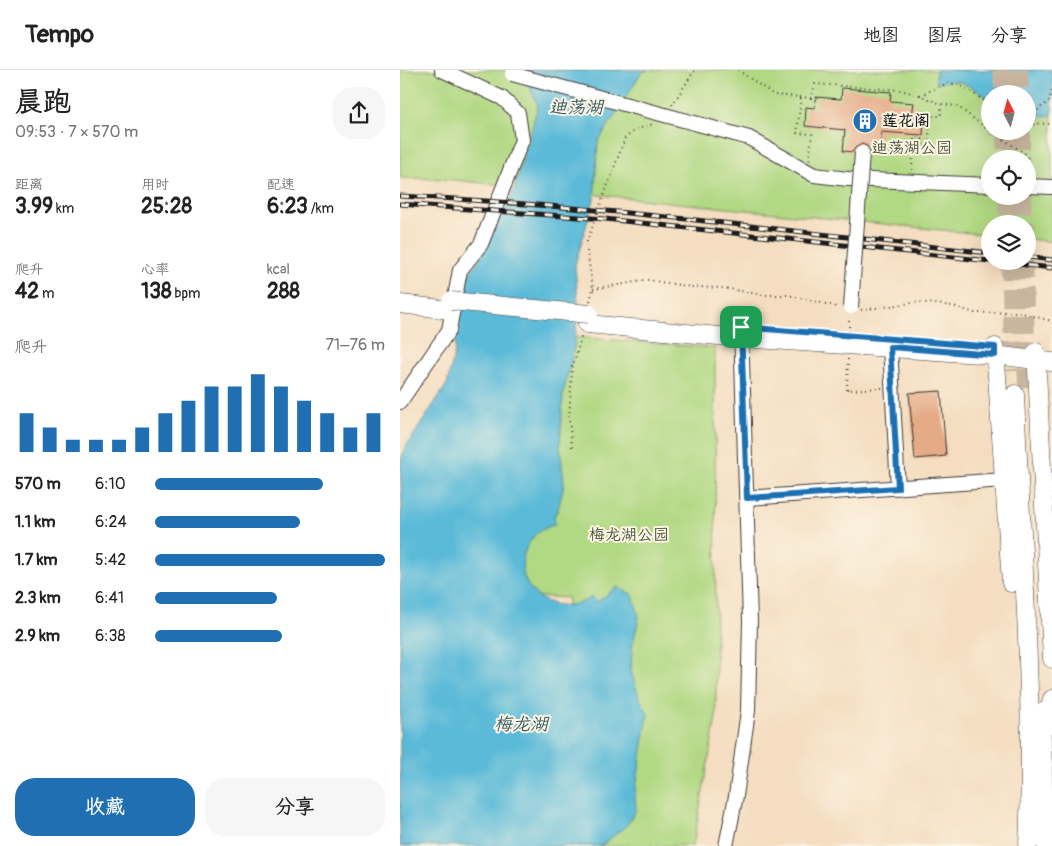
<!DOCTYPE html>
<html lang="zh">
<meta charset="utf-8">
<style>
body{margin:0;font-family:Pangolin,"LXGW WenKai TC",sans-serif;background:#f6f6f6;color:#222;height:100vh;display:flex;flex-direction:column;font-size:19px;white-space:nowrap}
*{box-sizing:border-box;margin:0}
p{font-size:16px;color:#767676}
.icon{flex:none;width:28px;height:28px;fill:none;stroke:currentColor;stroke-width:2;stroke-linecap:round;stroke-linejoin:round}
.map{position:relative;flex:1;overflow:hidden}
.details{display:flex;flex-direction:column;background:#fff;width:400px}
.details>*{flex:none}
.needle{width:32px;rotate:354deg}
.tools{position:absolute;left:581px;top:15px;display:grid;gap:10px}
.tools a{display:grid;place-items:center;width:55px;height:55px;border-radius:50%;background:#fff;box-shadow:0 5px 20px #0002;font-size:25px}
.pin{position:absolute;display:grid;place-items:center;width:42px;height:42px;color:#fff;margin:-21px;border-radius:10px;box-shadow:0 2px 8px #0006}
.round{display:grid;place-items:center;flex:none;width:52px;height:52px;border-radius:20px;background:#f6f6f6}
.overview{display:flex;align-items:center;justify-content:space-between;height:85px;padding:0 15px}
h1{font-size:28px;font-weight:800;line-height:38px}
.stats{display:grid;grid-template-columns:repeat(3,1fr);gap:8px;height:85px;padding:5px 15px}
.stats div{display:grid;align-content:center}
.stats b{font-size:21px;font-weight:800}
.stats small{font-size:14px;font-weight:400}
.stats p{font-size:14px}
.chart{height:140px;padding:10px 15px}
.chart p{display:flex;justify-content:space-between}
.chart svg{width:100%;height:90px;margin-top:5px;stroke:#1f6fb2;stroke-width:6}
.action{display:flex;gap:10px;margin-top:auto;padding:10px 15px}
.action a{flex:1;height:58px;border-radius:20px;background:#1f6fb2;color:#fff;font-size:20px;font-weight:800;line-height:58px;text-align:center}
.action a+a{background:#f6f6f6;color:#222}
ul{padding:0 15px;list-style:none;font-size:16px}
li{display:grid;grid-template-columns:80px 60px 1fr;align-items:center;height:38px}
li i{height:12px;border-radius:6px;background:#1f6fb2}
header{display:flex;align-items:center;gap:30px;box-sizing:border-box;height:70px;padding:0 25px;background:#fff;border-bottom:1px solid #e0e0e0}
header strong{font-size:24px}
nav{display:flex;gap:28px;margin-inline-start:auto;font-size:18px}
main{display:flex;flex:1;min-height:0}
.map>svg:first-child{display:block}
.green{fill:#b1d883;stroke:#667a50;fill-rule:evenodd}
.water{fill:#5abad8;stroke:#3b6b7a}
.building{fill:#e5ab87}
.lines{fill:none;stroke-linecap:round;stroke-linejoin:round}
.major-tunnel{stroke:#c9b69f;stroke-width:18;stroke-dasharray:18 9;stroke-linecap:butt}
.minor-casing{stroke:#3c3935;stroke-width:16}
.major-casing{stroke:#3c3935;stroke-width:19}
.path{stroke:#3c3935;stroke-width:2;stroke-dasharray:1 4;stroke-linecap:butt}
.minor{stroke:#fff;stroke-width:14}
.major{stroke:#fff;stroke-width:18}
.rail-casing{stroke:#1c1c1c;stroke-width:5}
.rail{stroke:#fcf5e5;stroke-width:3;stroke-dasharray:9;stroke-linecap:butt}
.minor-bridge-casing{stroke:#3c3935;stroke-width:16;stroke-linecap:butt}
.major-bridge-casing{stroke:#3c3935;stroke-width:19;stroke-linecap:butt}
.minor-bridge{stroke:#fff;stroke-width:14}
.major-bridge{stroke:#fff;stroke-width:18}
.route-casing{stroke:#fff;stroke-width:10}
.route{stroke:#1f6fb2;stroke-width:6}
.labels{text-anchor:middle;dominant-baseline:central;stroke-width:4;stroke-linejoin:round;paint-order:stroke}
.poi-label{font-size:16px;font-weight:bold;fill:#1c1c1c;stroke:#fcf5e5;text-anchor:start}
.park-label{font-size:16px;fill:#49543b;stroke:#fcf5e5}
.water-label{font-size:18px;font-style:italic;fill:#355b67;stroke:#fcf5e5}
</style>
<header>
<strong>Tempo</strong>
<nav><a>地图</a><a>图层</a><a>分享</a></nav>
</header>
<main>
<section class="details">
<div class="overview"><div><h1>晨跑</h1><p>09:53 · 7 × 570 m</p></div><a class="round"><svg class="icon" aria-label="share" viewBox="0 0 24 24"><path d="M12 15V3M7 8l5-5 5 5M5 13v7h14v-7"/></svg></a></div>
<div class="stats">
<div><p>距离</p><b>3.99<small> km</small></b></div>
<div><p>用时</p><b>25:28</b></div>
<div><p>配速</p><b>6:23<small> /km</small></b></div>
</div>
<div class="stats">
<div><p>爬升</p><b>42<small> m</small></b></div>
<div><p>心率</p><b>138<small> bpm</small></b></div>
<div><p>kcal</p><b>288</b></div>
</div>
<div class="chart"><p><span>爬升</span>71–76 m</p>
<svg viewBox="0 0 160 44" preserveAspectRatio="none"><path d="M5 44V25M15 44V32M25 44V38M35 44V38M45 44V38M55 44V32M65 44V25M75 44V19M85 44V12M95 44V12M105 44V6M115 44V12M125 44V19M135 44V25M145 44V32M155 44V25"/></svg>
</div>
<ul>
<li><b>570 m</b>6:10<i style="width:73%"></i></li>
<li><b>1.1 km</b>6:24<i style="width:63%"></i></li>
<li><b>1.7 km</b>5:42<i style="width:100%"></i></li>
<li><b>2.3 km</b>6:41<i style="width:53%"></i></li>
<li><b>2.9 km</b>6:38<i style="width:55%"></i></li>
</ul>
<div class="action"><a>收藏</a><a>分享</a></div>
</section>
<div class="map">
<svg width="652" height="776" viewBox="0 0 652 776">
<rect width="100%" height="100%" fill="#fcf5e5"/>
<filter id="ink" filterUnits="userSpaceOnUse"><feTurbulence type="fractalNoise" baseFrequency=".02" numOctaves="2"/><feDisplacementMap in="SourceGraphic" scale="10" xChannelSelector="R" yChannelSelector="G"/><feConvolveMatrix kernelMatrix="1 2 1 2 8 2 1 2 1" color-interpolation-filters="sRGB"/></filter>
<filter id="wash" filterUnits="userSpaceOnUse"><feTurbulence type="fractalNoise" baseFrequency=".0096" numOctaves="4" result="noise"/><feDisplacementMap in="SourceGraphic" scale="20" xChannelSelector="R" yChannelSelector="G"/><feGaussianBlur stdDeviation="1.12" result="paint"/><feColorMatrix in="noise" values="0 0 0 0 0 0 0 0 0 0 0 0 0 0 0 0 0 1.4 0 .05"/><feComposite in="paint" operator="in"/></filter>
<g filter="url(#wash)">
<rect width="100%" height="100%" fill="#f4ddc0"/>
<path class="green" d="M0 0H652V172L628 169V154H590V165L44 109 0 108ZM590 24H628V61H590ZM590 89H628V126H590Z
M163 266 315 278 316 648 293 776H126L162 599 168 528 129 526 112 502Z"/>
<path class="water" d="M122 0H248L241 3 198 72 194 129 175 195 178 232 175 273 163 325 160 375 164 414 158 440 154 446 155 454C149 457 139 460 135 465 99 506 147 555 192 527L197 532 217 517 233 525 239 547 232 578 231 601 239 627 248 644 235 723 236 740 227 755 201 776H0V442L2 440 0 391 7 375 47 314 55 281 56 252 64 211 80 188 113 123 138 36Z
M536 0H652V45L628 47V24H590V29C570 17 559 5 536 14Z"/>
<g id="blocks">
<path class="building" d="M442 18 491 22 490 31 514 33 512 45 524 46 523 65 481 62 479 84H471L467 76 462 74 455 78 453 82 443 81 445 60 405 56 406 37 415 38 416 27 441 29Z
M541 321 546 386 515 389 509 323Z"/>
</g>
</g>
<g filter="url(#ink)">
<use href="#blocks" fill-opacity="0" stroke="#3c3935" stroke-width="1"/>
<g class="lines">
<path class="major-tunnel" d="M602 0 603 24
M619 0 620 24
M605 61 606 89
M621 61V89
M607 126 608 154
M622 126 623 154
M610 191 614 301
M624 191 627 326"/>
<defs>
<path id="minor" d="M302 55 349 68 414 105 448 109 590 115
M628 116 652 117
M490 277 498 418
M0 332 49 260 60 200 81 174 122 70 118 43 102 28 42 0
M347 428 604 410
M326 776 336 726 348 641 350 551 341 257"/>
<path id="major" d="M0 234 51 240
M187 254 341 268 595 285 652 292
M595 277 611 513
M636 282 652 589
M615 324C621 474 635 626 628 776
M641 642 646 776
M646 657 652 629"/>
</defs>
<use href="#minor" class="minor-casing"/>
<use href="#major" class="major-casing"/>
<path class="path" d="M338 0 374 25 411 28 415 14 500 20 519 25 541 34 557 36 590 61
M520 25 548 13 559 15 590 34
M401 28 397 63 412 64 409 90
M272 35 295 0
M628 53 652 54
M634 55 638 39 649 32 652 20
M591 61 627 85 632 105
M512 100 514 68 522 69 523 76 528 77 531 46H541V34
M193 219 248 210 292 217 324 218 363 225H388L439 237
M190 231 193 219 186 174 225 68 235 60 253 54
M461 240 519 232 553 236 575 243 618 242 652 251
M449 262V249
M448 289 447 320 482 318
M172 377 169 349 172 299 182 265"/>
<use href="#minor" class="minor"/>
<use href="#major" class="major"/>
<defs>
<path id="rail" d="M0 126C197 135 394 162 590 183
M0 134 205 149 590 191
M628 187 652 190
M592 191 652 198"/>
</defs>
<use href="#rail" class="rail-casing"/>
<use href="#rail" class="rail"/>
<defs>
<path id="minor-bridge" d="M112 4 302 55
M451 237 462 83"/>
<path id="major-bridge" d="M51 231 189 244"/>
</defs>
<use href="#minor-bridge" class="minor-bridge-casing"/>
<use href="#major-bridge" class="major-bridge-casing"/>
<use href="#minor-bridge" class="minor-bridge"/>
<use href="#major-bridge" class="major-bridge"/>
</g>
</g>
<g class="lines" filter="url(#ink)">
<defs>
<path id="route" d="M341 257 595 277V285L490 277 498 418 347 428Z"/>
</defs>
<use href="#route" class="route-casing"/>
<use href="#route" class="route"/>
</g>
<defs>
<symbol id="building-disc" viewBox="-11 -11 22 22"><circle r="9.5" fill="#1f6fb2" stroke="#fcf5e5"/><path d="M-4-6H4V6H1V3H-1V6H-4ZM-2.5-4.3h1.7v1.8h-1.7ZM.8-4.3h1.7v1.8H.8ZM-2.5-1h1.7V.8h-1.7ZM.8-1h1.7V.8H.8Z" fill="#fff"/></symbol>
</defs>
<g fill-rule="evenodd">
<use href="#building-disc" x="451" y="37" width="28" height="28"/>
</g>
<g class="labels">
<g class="poi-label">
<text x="482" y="51">莲花阁</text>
</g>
<g class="park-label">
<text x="512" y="78">迪荡湖公园</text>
<text x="229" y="465">梅龙湖公园</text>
</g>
<g class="water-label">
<text x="176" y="37">迪荡湖</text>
<text x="121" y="654">梅龙湖</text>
</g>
</g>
</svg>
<div class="tools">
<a><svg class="needle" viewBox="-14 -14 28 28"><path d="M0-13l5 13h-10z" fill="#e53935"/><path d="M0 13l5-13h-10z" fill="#767676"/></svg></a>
<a><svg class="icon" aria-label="locate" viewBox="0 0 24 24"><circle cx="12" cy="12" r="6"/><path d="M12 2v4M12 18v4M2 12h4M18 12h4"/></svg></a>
<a><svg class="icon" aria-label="layers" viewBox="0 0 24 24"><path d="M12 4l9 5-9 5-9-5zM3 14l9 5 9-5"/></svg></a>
</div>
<div class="pin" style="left:341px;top:257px;background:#1e9e55"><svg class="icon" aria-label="arrive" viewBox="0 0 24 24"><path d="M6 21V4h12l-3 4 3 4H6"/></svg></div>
</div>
</main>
